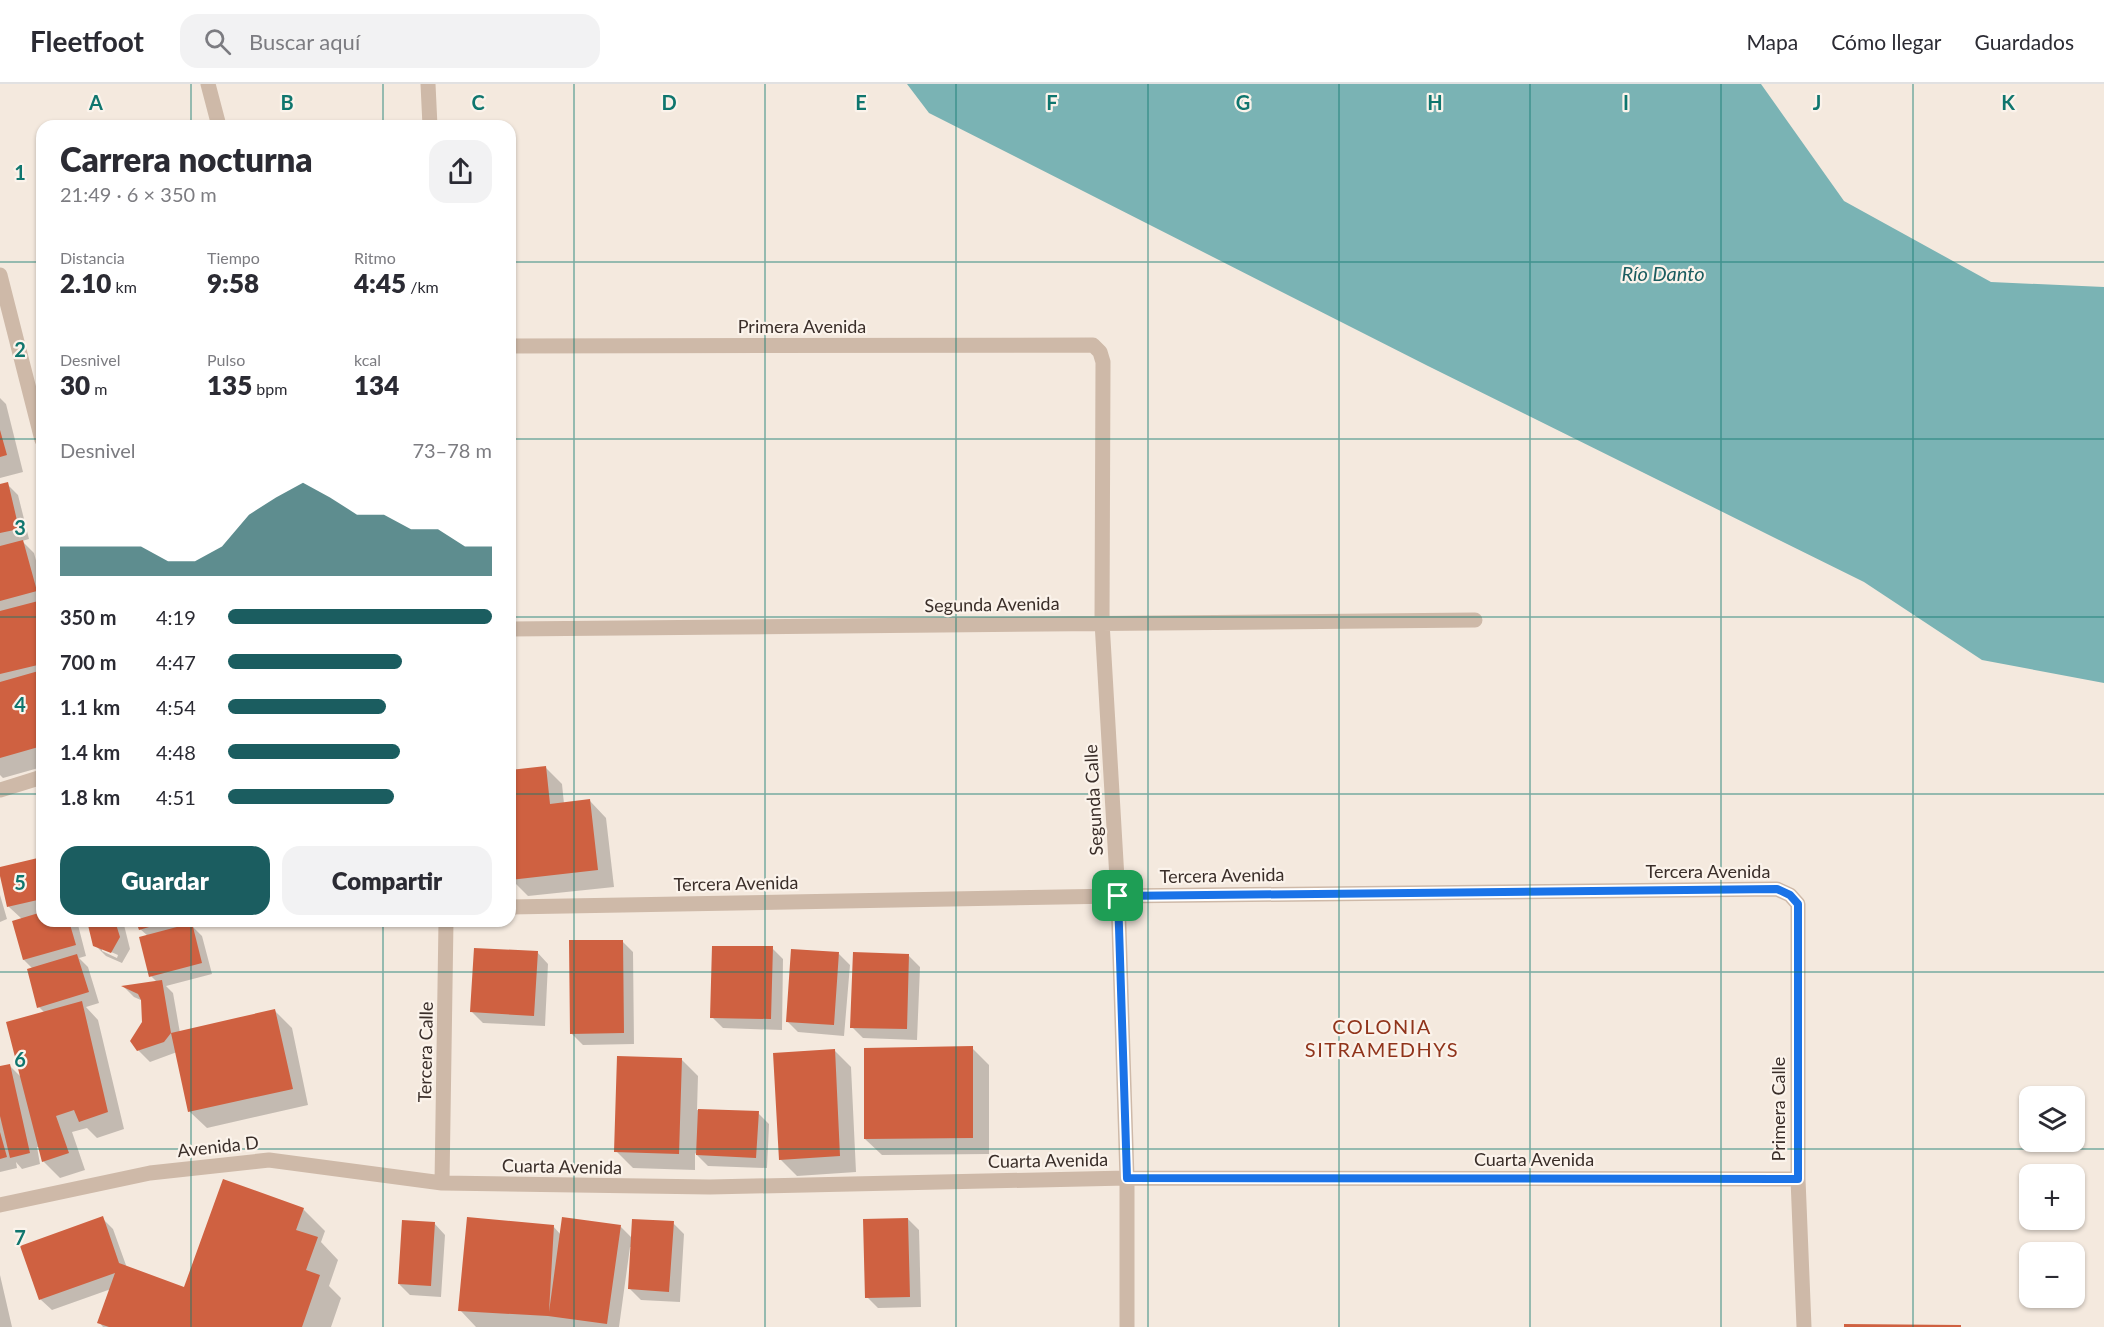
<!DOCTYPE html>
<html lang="es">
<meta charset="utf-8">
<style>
body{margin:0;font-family:Lato,sans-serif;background:#f2f2f3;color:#2b2b33;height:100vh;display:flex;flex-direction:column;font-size:22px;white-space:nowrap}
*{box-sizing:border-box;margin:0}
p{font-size:20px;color:#7c7c81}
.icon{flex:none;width:33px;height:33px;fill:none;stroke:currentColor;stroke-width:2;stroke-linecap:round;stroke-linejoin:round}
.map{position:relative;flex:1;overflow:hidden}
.panel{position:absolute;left:36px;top:36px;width:480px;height:807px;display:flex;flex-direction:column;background:#fff;border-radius:18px;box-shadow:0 2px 4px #0004}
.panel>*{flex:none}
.tools{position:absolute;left:2019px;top:1002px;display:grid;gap:12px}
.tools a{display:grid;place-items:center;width:66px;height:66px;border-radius:12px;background:#fff;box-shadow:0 2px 4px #0004;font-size:30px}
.pin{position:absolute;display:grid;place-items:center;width:51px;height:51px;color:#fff;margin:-26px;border-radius:12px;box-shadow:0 3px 9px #0006}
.round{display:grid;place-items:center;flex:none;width:63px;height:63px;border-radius:18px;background:#f2f2f3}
.headline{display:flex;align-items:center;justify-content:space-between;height:102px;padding:0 24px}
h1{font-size:33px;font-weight:800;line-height:45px}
.figures{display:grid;grid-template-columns:repeat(3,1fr);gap:9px;height:102px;padding:6px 24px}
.figures div{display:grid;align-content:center}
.figures b{font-size:26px;font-weight:800}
.figures small{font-size:16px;font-weight:400}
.figures p{font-size:16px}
.chart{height:168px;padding:12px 24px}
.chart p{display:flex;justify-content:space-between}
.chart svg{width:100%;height:108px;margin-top:6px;fill:#1b5d60;opacity:.7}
.cta{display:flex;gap:12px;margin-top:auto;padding:12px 24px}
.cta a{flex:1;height:69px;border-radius:18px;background:#1b5d60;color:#fff;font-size:24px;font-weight:800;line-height:69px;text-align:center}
.cta a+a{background:#f2f2f3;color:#2b2b33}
ul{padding:0 24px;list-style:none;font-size:20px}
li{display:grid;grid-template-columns:96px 72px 1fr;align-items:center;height:45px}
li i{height:15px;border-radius:8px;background:#1b5d60}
header{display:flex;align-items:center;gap:36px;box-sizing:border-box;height:84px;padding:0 30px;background:#fff;border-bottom:2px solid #e1e1e2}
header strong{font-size:28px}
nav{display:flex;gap:33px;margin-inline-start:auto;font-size:21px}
.search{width:420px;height:54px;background:#f2f2f3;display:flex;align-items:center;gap:15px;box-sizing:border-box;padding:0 21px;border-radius:18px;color:#7c7c81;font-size:22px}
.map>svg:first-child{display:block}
.water{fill:#7ab3b4}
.shadow{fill:#0003;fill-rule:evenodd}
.building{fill:#cf6141}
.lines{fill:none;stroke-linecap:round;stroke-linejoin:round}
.minor{stroke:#ceb9a8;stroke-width:15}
.route-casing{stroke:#fff;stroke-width:12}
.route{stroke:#1a73e8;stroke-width:8}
.grid{fill:none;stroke:#0f766e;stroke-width:1.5;stroke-opacity:0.55}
.labels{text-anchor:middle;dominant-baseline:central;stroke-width:4.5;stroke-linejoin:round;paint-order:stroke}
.street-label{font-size:18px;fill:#3a2e29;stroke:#fbf3eb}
.water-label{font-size:20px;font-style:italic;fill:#1b5d60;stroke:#fbf3eb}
.neighbourhood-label{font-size:20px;letter-spacing:1.5px;fill:#90341b;stroke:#fbf3eb}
.grid-label{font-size:20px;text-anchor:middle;font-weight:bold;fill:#0f766e;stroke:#fbf3eb;stroke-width:4.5;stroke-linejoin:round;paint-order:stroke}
</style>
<header>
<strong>Fleetfoot</strong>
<div class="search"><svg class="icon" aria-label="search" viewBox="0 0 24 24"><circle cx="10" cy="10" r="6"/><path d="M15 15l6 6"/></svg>Buscar aquí</div>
<nav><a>Mapa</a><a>Cómo llegar</a><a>Guardados</a></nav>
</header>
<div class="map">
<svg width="2104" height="1243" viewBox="0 0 2104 1243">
<rect width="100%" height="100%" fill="#f4e9de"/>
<path class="water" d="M907 0H1761L1844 117 1991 198 2104 203V599L1982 576 1864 498 1428 282 929 29Z"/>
<path class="shadow" d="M0 314 6 320 23 388 0 394Z
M7 400 18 411 29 455 22 457 34 469 42 499V683L3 694 0 691V401Z
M546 684 562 700 564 720 590 717 606 734 614 803 528 812 511 795 510 687Z
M42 775V837H77L86 872 79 874 88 883 99 919 86 923 98 936 124 1045 97 1054 87 1044 72 1048 85 1086 60 1094 43 1077 39 1063H37L40 1080 22 1085 16 1078 17 1084 0 1088V984L9 981 22 994 45 929 39 923 33 885 24 876 22 835 9 823 0 785Z
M0 811 7 835 0 838Z
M89 837H123L130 865 122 879 106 872 95 861ZM102 864 118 871 117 874 102 867Z
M138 837H198L199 841 193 843 202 852 212 890 166 902 173 909 180 949 275 927 292 944 308 1021 207 1044 190 1028 177 968 150 978 138 966 143 938V917L134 913 124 903 157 898 151 892 148 852 140 845Z
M622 857 633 868 634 960 583 961 572 950Z
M772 864 783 875 782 946 723 944 712 933Z
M537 868 548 880 545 942 483 939 472 928Z
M839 870 850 881 844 952 798 948 787 937Z
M909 872 920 883 917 956 863 954 852 943Z
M972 964 989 981V1070L882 1071 865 1055Z
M834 966 851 983 856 1088 797 1092 780 1075Z
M681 975 698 992 697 1026 758 1029 769 1040 767 1084 708 1082 695 1069V1086L633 1084 616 1067Z
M303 1125 325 1147 321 1158 338 1176 329 1202 341 1214 331 1243H103L99 1238 111 1205 52 1226 40 1215 102 1134 113 1145 127 1184 185 1205Z
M908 1135 919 1146 921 1223 878 1224 867 1213Z
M434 1139 445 1151 441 1213 410 1211 399 1200Z
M673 1139 684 1150 680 1218 641 1216 630 1205 632 1163H630L619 1243H476L460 1226 553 1142 561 1151 620 1142 633 1155Z
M0 1191 12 1243H0Z"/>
<path class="building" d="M0 346 7 371 0 373Z
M8 398 19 445 0 449V400Z
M23 456 37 507 0 517V462Z
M42 516V580L0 590V527Z
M42 586V662L0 674V598Z
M546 682 550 720 590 715 598 786 510 796V686Z
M42 773V815L7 823 0 792V783Z
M42 828V837H69L76 861 23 876 12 837Z
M87 837H115L120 853 111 869 93 862Z
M136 837H165L166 838 139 846Z
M192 839 202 879 149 893 139 853Z
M569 856H623L624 949 570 950Z
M712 862H773L771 935 710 934Z
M474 864 538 867 534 932 470 928Z
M791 865 839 868 834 941 786 938Z
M853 868 909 870 907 945 850 944Z
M77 870 89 908 37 924 27 885Z
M162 896 171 949 164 958 137 967 130 957 142 938 141 916 138 910 121 902Z
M82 917 108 1028 79 1038 74 1026 56 1032 69 1069 42 1078 6 938Z
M275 925 293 1005 188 1028 171 949Z
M973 962V1054L864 1055V964Z
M835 965 840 1072 779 1076 773 969Z
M617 972 682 974 679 1070 614 1068Z
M10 980 30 1069 10 1074 0 1032V982Z
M698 1025 759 1027 756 1074 696 1071Z
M0 1048 7 1073 0 1075Z
M223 1095 304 1124 296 1146 318 1153 306 1186 320 1191 302 1243H109L97 1239 115 1189 39 1216 20 1162 103 1132 119 1179 184 1203Z
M467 1133 554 1141 549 1228 562 1133 621 1141 607 1240 548 1232 458 1227Z
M908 1134 910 1213 865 1214 863 1135Z
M632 1135 674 1137 669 1208 628 1205Z
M402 1136 435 1138 431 1202 398 1200Z
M1844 1240 1961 1241V1243H1844Z"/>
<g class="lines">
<path class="minor" d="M208 0 219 42
M428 0 430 42
M0 191 42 356
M510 262 1093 261 1100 268 1103 278 1102 538 1118 812 1127 1094V1243
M510 545 1475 536
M0 706 42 693
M510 823 1118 812 1777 805 1790 811 1798 820V1095L1804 1243
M442 1099 446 837
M0 1121 150 1089 269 1076 442 1099 710 1103 1127 1094 1798 1095"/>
</g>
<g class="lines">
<defs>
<path id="route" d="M1777 805 1790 811 1798 820V1095L1127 1094 1118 812Z"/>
</defs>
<use href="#route" class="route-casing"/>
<use href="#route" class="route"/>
</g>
<path class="grid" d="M191 0V42M383 0V42M574 0V1243M765 0V1243M956 0V1243M1148 0V1243M1339 0V1243M1530 0V1243M1721 0V1243M1913 0V1243M0 178H42M510 178H2104M0 355H42M510 355H2104M0 533H42M510 533H2104M0 710H42M510 710H2104M191 837V1243M383 837V1243M0 888H2104M0 1065H2104"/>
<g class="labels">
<g class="street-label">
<text x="802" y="242">Primera Avenida</text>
<text transform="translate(992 520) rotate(-1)">Segunda Avenida</text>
<text transform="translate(1093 716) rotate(-93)">Segunda Calle</text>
<text x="1708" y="787">Tercera Avenida</text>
<text transform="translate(1222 791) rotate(-1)">Tercera Avenida</text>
<text transform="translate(736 799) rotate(-1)">Tercera Avenida</text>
<text transform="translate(425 968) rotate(-89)">Tercera Calle</text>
<text transform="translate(1778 1025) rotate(-90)">Primera Calle</text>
<text transform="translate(218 1062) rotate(-6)">Avenida D</text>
<text x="1534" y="1075">Cuarta Avenida</text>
<text transform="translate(1048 1076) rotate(-1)">Cuarta Avenida</text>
<text transform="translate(562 1082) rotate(1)">Cuarta Avenida</text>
</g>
<g class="water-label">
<text x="1663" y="189">Río Danto</text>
</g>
<g class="neighbourhood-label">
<text x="1382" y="942">COLONIA<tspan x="1382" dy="23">SITRAMEDHYS</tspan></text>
</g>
</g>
<g class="grid-label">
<text x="96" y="26">A</text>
<text x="287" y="26">B</text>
<text x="478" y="26">C</text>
<text x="669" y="26">D</text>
<text x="861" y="26">E</text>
<text x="1052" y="26">F</text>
<text x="1243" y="26">G</text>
<text x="1435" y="26">H</text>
<text x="1626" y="26">I</text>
<text x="1817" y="26">J</text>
<text x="2008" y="26">K</text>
<text x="20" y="96">1</text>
<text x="20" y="273">2</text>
<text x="20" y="451">3</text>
<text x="20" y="628">4</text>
<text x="20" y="806">5</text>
<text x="20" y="983">6</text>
<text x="20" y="1161">7</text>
</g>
</svg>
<div class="tools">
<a><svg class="icon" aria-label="layers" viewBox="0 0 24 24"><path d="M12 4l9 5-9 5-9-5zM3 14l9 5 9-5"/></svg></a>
<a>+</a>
<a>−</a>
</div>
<div class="pin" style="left:1118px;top:812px;background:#1e9e55"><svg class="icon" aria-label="arrive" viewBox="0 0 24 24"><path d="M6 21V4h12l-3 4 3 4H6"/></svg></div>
<section class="panel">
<div class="headline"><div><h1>Carrera nocturna</h1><p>21:49 · 6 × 350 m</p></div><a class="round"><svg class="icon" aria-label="share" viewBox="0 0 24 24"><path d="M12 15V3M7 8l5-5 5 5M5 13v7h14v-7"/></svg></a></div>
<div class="figures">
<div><p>Distancia</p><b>2.10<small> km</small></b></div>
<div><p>Tiempo</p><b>9:58</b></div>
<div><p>Ritmo</p><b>4:45<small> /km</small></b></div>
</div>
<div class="figures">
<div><p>Desnivel</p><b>30<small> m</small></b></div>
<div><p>Pulso</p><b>135<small> bpm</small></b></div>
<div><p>kcal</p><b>134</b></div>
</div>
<div class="chart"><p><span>Desnivel</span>73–78 m</p>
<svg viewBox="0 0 160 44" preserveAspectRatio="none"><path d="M0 44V32L10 32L20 32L30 32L40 38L50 38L60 32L70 19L80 12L90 6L100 12L110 19L120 19L130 25L140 25L150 32L160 32V44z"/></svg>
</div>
<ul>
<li><b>350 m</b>4:19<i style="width:100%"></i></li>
<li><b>700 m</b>4:47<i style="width:66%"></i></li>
<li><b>1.1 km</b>4:54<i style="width:60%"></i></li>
<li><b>1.4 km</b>4:48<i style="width:65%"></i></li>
<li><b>1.8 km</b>4:51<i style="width:63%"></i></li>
</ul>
<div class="cta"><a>Guardar</a><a>Compartir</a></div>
</section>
</div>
